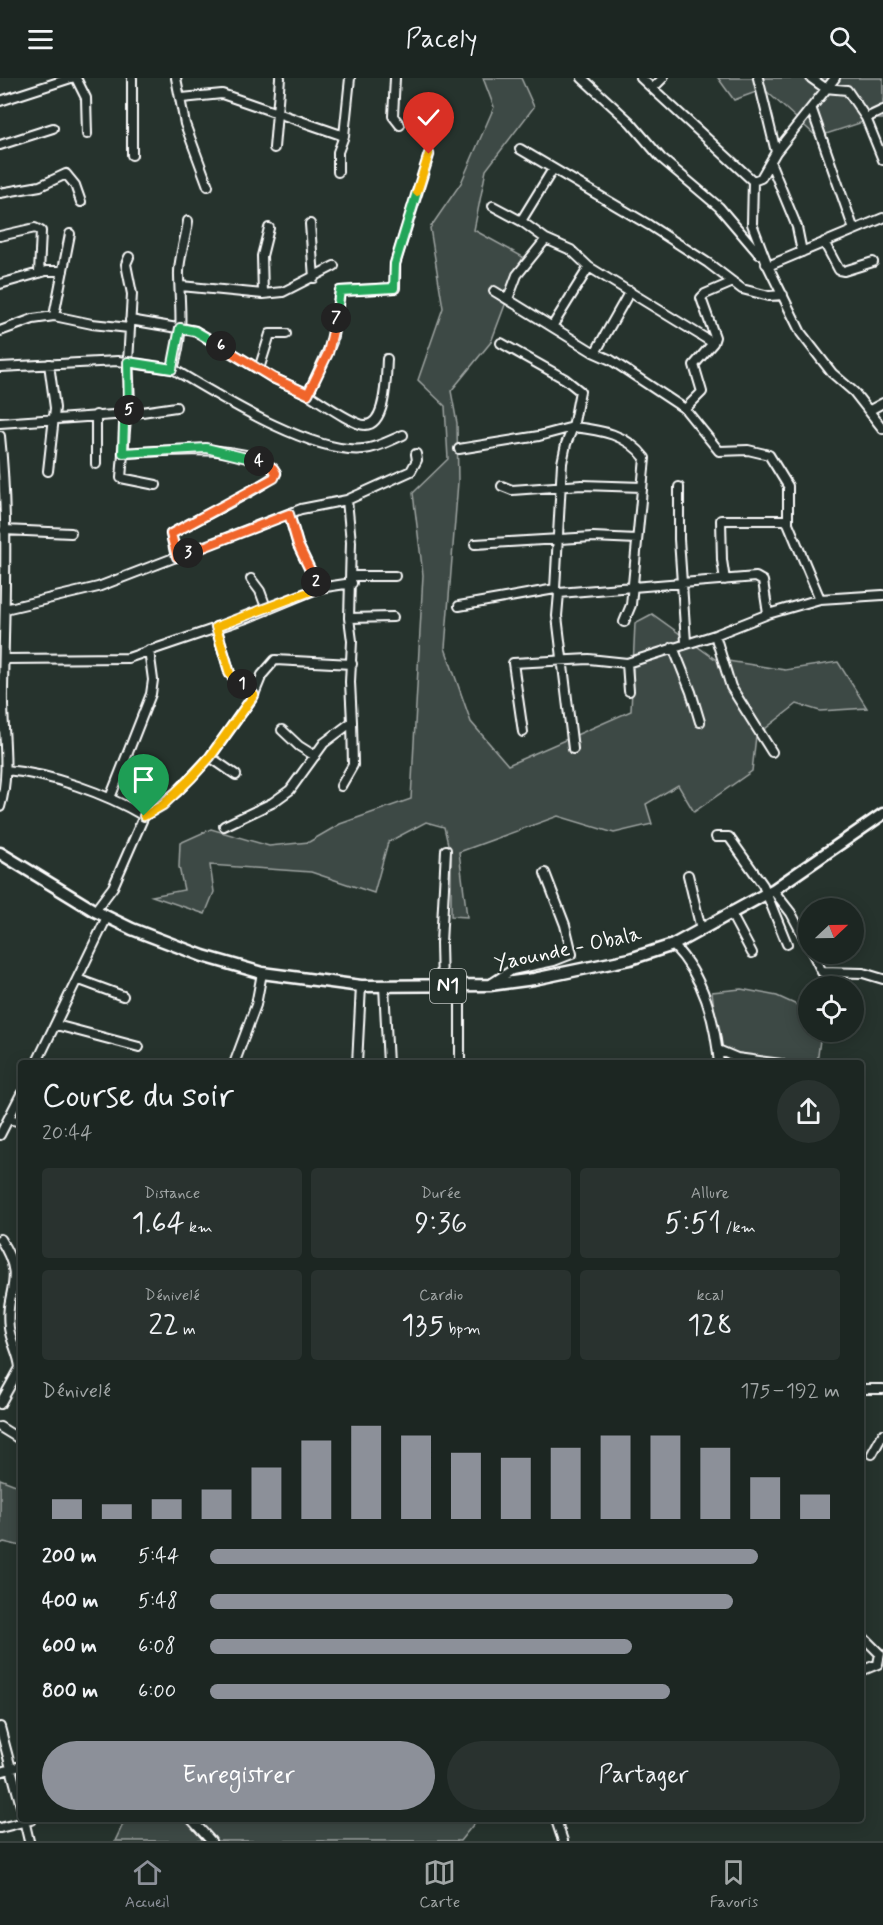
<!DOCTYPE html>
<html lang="fr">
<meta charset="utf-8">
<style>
body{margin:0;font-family:Mynerve,sans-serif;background:#29322f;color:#f1f3f6;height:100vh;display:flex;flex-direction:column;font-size:22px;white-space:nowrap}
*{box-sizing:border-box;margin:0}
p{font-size:20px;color:#a0a5a5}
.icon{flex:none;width:33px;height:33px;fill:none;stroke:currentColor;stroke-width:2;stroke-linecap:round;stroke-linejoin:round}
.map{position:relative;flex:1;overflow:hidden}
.sheet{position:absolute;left:18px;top:982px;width:846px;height:762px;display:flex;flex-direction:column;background:#1c2622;border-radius:6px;box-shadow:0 3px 15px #0003,0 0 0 2px #3a4340}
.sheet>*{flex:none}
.needle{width:39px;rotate:68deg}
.fabs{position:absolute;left:798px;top:820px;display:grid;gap:12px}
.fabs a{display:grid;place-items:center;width:66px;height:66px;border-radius:50%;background:#1c2622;box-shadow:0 3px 15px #0003,0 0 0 2px #3a4340;font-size:30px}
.pin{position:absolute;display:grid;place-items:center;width:51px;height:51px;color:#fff;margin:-62px -26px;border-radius:50% 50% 50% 0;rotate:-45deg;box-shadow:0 0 6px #0007}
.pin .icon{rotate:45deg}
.km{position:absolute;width:30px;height:30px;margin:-15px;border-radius:50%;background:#222;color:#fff;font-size:16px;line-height:30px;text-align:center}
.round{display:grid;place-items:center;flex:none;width:63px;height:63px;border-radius:32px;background:#29322f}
.overview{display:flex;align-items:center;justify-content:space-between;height:102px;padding:0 24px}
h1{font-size:33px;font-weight:600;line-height:45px}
.metrics{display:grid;grid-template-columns:repeat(3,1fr);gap:9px;height:102px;padding:6px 24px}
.metrics div{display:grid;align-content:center;border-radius:6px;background:#29322f;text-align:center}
.metrics b{font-size:30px;font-weight:600}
.metrics small{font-size:16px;font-weight:400}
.metrics p{font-size:16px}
.chart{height:168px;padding:12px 24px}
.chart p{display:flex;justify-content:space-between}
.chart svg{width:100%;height:108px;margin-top:6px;stroke:#8c9099;stroke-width:6}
.button{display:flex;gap:12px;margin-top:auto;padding:12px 24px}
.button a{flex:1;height:69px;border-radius:36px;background:#8c9099;color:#fff;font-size:24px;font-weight:600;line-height:69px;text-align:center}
.button a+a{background:#29322f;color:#f1f3f6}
ul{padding:0 24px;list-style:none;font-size:20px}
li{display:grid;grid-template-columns:96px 72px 1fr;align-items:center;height:45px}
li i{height:15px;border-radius:8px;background:#8c9099}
header{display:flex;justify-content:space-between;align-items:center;height:78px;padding:0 24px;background:#1c2622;font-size:27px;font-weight:600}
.menu{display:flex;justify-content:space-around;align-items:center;height:84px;border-top:2px solid #3a4340;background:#1c2622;font-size:16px;color:#a0a5a5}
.menu a{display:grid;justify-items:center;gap:3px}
.menu .active{color:#8c9099}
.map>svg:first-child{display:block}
.green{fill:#3e4944;stroke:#9ea4a2;stroke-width:1.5}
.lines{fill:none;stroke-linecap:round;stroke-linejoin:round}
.minor-casing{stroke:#fff;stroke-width:12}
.highway-casing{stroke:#fff;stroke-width:15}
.minor{stroke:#26332d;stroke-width:8}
.highway{stroke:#26332d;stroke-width:10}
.split-1-casing{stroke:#fff;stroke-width:12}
.split-2-casing{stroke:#fff;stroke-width:12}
.split-3-casing{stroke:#fff;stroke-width:12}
.split-4-casing{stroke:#fff;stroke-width:12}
.split-5-casing{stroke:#fff;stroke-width:12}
.split-6-casing{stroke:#fff;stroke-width:12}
.split-7-casing{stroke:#fff;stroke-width:12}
.split-8-casing{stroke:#fff;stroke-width:12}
.split-9-casing{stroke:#fff;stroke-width:12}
.split-1{stroke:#f5b400;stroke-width:8}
.split-2{stroke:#f5b400;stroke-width:8}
.split-3{stroke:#f0652b;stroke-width:8}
.split-4{stroke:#f0652b;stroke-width:8}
.split-5{stroke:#22a559;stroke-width:8}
.split-6{stroke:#22a559;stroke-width:8}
.split-7{stroke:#f0652b;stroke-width:8}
.split-8{stroke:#22a559;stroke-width:8}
.split-9{stroke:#f5b400;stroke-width:8}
.labels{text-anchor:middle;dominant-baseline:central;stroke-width:4.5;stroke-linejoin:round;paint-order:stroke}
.shield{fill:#26332d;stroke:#bec2c0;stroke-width:1.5}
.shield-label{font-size:20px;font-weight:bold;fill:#fff}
.street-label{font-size:21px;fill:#fff;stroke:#26332d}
</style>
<header><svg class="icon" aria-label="menu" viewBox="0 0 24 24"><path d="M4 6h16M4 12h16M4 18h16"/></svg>Pacely<svg class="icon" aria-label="search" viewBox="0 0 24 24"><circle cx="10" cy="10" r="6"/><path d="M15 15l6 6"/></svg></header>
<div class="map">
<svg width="883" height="1763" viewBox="0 0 883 1763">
<rect width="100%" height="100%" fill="#26332d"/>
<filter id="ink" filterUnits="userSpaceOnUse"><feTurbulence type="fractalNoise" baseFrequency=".0167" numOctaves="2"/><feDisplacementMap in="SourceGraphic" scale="12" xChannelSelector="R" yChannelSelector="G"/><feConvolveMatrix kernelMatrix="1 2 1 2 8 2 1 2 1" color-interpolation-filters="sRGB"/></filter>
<g filter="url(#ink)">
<path class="green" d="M483 0H521L534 29 486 92 474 152 523 179 491 264 451 313 457 345 458 404 445 570 471 644 508 687 631 633 635 545 652 536 715 581 785 592 838 584 867 630 820 633 797 626 756 658 752 693 694 734 678 707 646 726 652 746 614 755 558 738 459 774 467 839 451 838V779L444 749 426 744 388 764 374 815 311 794 210 787 214 814 205 836 152 818 184 812 179 789 180 765 211 751 269 768 309 764 340 746 411 721 423 497 413 415 448 381 445 328 418 302 443 230 430 150 461 105 494 29Z
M718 0H883V41H872L817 59 764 11 734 22Z
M741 911 777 918 808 932V954H821L817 985H761L720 976 712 914Z
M0 1401 21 1409V1468L4 1464 0 1466Z
M125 1742H477L460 1763H115Z"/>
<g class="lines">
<defs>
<path id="minor" d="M76 0 86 20 87 56
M176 0 185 46 208 108
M395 0 393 38 400 47
M582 0 630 44 661 80 719 129 759 176
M641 0 753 103 752 146 768 188 801 255 832 295 854 314 883 351
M811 0 825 10 847 12 866 40 883 82
M653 10 663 0
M182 20 222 16 344 58 338 74V94
M0 23 71 0
M812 32 854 152
M866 40 883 32
M344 58 350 0
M0 67 53 50
M274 70 280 0
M520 71 649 147 708 185 742 211 769 218 783 217
M776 74 835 0
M132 77V0
M771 86 797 149 802 174
M753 103 761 100 776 74 758 0
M0 115 40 108 66 96 75 107 81 124
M493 128 521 143 546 161 571 172 589 189 713 265
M521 143 553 91
M310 146 314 200
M0 158 35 150 41 153 39 195
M824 164 839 192 844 193 873 184
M766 186 768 188 883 140
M733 204 705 216 701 220 715 259 713 265 694 287 702 314 685 331 719 373 748 372 769 377 788 408V445
M0 206 46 193H63
M181 208 263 216 262 178 269 150
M494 213 593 274 611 282 685 331
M263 216 283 214 334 188
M508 221 517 197 546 161
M54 238 70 156
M130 242 195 253 273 300 308 316 332 264 340 213 395 210V186L429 77
M553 247 589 189
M0 253 33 241 54 238 92 246 129 250
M501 265 565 301 580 313 573 349C601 352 627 356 645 380L631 527 624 544
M595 275 630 213
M0 289 118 283 173 291C184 255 180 234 179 198 178 181 186 161 188 143
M173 291C217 317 312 377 364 371 377 370 391 362 403 357
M259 291 270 256H286
M308 316C320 323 353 347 365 347 387 347 386 295 387 281
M870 332 883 325
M0 345 128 336 130 326 128 284 132 216 126 186 129 179
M0 358C9 442 4 530 3 615 2 653 11 693 0 729
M459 371 539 358 573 349 566 366 562 385 555 511 559 515 557 538 573 671
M123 375C158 374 255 362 276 395 272 406 188 445 171 456L176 479
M96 386V337
M48 393 55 330 49 286
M156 407 121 400 126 340 128 336 176 329
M502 408 512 412 582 407 642 409
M679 409V461L686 564
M289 436 298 467 319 510
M4 452 71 455
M475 466 593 459 637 461
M352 498H395
M251 501 260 513 267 532
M725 502 722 482 721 442H785L788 445 820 521
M559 515 756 499 763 503 768 536
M459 528 555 511
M5 531 98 509 301 431 347 422 411 393 417 382 416 376
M349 540 393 539
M216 549 230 596 254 617
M715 557 731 609 772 674
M673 569 691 614 700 644
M4 581 128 580 249 539 319 510 352 505
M627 585 629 613
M282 652 299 668 315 678
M523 654 513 585 589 581 627 585 715 557 768 536 820 521 883 517
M210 679 236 697
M6 692C51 696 105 715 144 738
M341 708 353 687 352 644
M110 720 151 616 153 602 149 572
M224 748 272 725 290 712 324 665 352 644 350 604 352 563 349 540 351 464 347 422
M716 759H729L763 807 787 866
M688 797 701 851
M773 812 791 835 808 867
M95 833 113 809 144 738 177 714 210 679 253 619 262 597 275 582 352 586
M730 834 752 875
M673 867C704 899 715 942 719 986
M813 876 822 894 863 895 883 901
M77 901 123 918
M492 905 512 892 554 883 572 876 565 847 545 795
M384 908 388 986
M442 908 441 865 446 772
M460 908V986
M56 947 139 969
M718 972 737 980 781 986
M36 986 107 839
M234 986 256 927 262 895
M357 986 361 908
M9 1041 21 1044
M0 1057 21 1016
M0 1161C28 1204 4 1211 9 1250 11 1264 19 1276 20 1290L0 1326
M861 1311H883
M0 1349 21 1362
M872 1376 883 1356
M861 1557 880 1576 878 1586 861 1593
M0 1649 21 1728
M0 1694 21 1688
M24 1742 29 1763
M192 1742 211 1763
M556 1742 563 1763
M0 1750 31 1742"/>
<path id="highway" d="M0 775 95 833 132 851 203 878 262 895 361 908 490 907 534 901 630 881 673 867 773 812 883 736"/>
</defs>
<use href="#minor" class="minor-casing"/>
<use href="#highway" class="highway-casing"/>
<use href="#minor" class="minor"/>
<use href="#highway" class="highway"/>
</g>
</g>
<g class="lines" filter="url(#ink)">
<defs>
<path id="split-1" d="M144 738 163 727 191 700 210 679 254 617 242 606"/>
<path id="split-2" d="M242 606 230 596 216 549 319 510 316 504"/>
<path id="split-3" d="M188 475 289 436 298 467 316 504"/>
<path id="split-4" d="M188 475 177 479 171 456 274 400 276 395 273 390 259 383"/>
<path id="split-5" d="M129 332 124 346 123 375 206 370 259 383"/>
<path id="split-6" d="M129 332 128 284 172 291 180 250 195 253 221 268"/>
<path id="split-7" d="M221 268 273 300 308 316 328 275 336 240"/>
<path id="split-8" d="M336 240 340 213 394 210 395 186 417 114"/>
<path id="split-9" d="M417 114 429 76"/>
</defs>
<use href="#split-1" class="split-1-casing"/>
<use href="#split-2" class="split-2-casing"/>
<use href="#split-3" class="split-3-casing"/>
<use href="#split-4" class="split-4-casing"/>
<use href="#split-5" class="split-5-casing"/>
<use href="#split-6" class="split-6-casing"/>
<use href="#split-7" class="split-7-casing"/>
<use href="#split-8" class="split-8-casing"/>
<use href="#split-9" class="split-9-casing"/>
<use href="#split-1" class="split-1"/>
<use href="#split-2" class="split-2"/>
<use href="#split-3" class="split-3"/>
<use href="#split-4" class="split-4"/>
<use href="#split-5" class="split-5"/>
<use href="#split-6" class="split-6"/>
<use href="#split-7" class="split-7"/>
<use href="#split-8" class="split-8"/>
<use href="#split-9" class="split-9"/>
</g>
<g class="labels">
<rect class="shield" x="430" y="891" width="36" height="34" rx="4.5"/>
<g class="shield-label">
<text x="448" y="908">N1</text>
</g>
<g class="street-label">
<text transform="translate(568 871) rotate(-12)">Yaounde - Obala</text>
</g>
</g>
</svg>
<div class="fabs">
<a><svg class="needle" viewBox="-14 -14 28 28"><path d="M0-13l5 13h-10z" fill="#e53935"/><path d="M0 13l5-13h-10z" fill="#a0a5a5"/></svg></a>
<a><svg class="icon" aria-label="locate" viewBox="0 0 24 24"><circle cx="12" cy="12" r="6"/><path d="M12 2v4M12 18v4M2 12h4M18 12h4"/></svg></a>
</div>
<div class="pin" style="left:144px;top:738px;background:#1e9e55"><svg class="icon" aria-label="arrive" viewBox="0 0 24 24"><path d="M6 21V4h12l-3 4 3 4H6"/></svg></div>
<div class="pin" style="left:429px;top:76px;background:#d93025"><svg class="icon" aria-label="check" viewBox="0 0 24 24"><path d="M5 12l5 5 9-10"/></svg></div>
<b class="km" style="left:242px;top:606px">1</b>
<b class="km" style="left:316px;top:504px">2</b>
<b class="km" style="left:188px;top:475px">3</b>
<b class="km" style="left:259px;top:383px">4</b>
<b class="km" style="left:129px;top:332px">5</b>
<b class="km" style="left:221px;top:268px">6</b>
<b class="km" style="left:336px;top:240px">7</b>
<section class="sheet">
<div class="overview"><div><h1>Course du soir</h1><p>20:44</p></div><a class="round"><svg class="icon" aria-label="share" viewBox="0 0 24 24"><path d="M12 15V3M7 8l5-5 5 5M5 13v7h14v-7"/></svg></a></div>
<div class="metrics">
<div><p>Distance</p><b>1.64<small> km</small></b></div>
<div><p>Durée</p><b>9:36</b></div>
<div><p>Allure</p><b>5:51<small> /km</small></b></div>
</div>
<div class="metrics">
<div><p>Dénivelé</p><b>22<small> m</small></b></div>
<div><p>Cardio</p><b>135<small> bpm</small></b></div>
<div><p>kcal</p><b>128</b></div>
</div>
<div class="chart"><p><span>Dénivelé</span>175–192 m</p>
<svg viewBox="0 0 160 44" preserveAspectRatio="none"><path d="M5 44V36M15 44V38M25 44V36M35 44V32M45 44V23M55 44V12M65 44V6M75 44V10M85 44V17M95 44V19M105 44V15M115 44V10M125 44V10M135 44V15M145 44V27M155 44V34"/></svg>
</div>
<ul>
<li><b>200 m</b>5:44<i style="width:87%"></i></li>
<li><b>400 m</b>5:48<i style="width:83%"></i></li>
<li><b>600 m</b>6:08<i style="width:67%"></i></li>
<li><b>800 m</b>6:00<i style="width:73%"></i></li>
</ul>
<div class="button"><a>Enregistrer</a><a>Partager</a></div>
</section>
</div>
<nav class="menu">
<a class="active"><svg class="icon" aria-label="home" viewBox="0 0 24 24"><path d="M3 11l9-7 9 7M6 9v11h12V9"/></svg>Accueil</a>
<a><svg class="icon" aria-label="map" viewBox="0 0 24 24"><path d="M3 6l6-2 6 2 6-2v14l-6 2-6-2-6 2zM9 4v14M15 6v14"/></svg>Carte</a>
<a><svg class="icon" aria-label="saved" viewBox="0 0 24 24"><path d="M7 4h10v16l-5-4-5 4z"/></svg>Favoris</a>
</nav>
